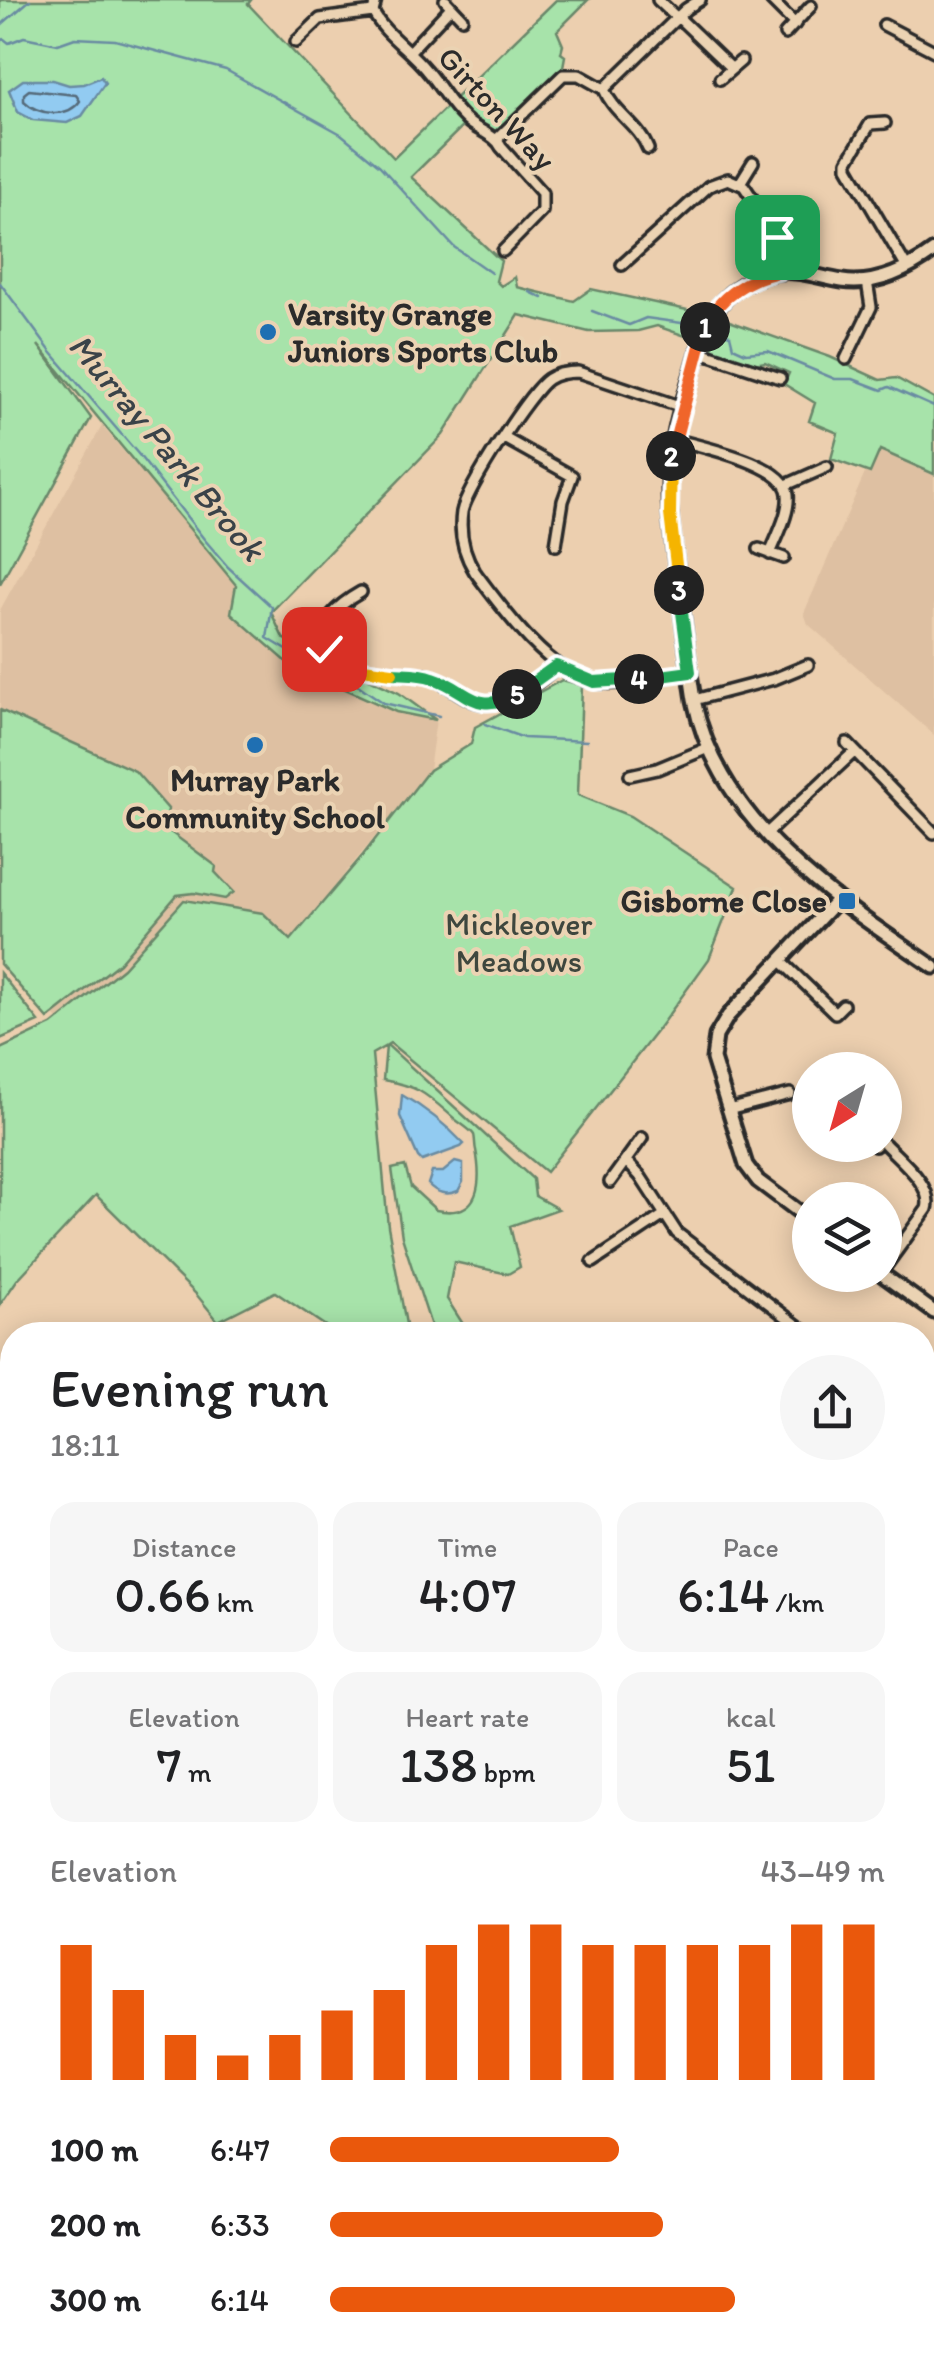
<!DOCTYPE html>
<meta charset="utf-8">
<style>
body{margin:0;font-family:Itim,sans-serif;background:#f6f6f6;color:#202124;height:100vh;display:flex;flex-direction:column;font-size:38px;white-space:nowrap}
*{box-sizing:border-box;margin:0}
p{font-size:32px;color:#757577}
.icon{flex:none;width:55px;height:55px;fill:none;stroke:currentColor;stroke-width:2;stroke-linecap:round;stroke-linejoin:round}
.map{position:relative;flex:1;overflow:hidden}
.side{position:absolute;left:0px;top:1322px;width:935px;height:1038px;display:flex;flex-direction:column;background:#fff;border-radius:40px 40px 0 0;box-shadow:0 5px 25px #0003}
.side>*{flex:none}
.needle{width:65px;rotate:217deg}
.controls{position:absolute;left:792px;top:1052px;display:grid;gap:20px}
.controls a{display:grid;place-items:center;width:110px;height:110px;border-radius:50%;background:#fff;box-shadow:0 5px 25px #0003;font-size:50px}
.pin{position:absolute;display:grid;place-items:center;width:85px;height:85px;color:#fff;margin:-42px;border-radius:20px;box-shadow:0 5px 15px #0006}
.km{position:absolute;width:50px;height:50px;margin:-25px;border-radius:50%;background:#222;color:#fff;font-size:28px;line-height:50px;text-align:center}
.round{display:grid;place-items:center;flex:none;width:105px;height:105px;border-radius:52px;background:#f6f6f6}
.summary{display:flex;align-items:center;justify-content:space-between;height:170px;padding:0 50px}
h1{font-size:55px;font-weight:600;line-height:75px}
.metrics{display:grid;grid-template-columns:repeat(3,1fr);gap:15px;height:170px;padding:10px 50px}
.metrics div{display:grid;align-content:center;border-radius:25px;background:#f6f6f6;text-align:center}
.metrics b{font-size:50px;font-weight:600}
.metrics small{font-size:28px;font-weight:400}
.metrics p{font-size:28px}
.chart{height:280px;padding:20px 50px}
.chart p{display:flex;justify-content:space-between}
.chart svg{width:100%;height:180px;margin-top:10px;stroke:#ea580c;stroke-width:6}
ul{padding:0 50px;list-style:none;font-size:32px}
li{display:grid;grid-template-columns:160px 120px 1fr;align-items:center;height:75px}
li i{height:25px;border-radius:12px;background:#ea580c}
.map>svg:first-child{display:block}
.built{fill:#dec0a2}
.green{fill:#a7e3aa;stroke:#69876a;stroke-width:2.5}
.water{fill:#92cbf1;stroke:#698ba2;stroke-width:2.5}
.lines{fill:none;stroke-linecap:round;stroke-linejoin:round}
.shore{stroke:#546b7a;stroke-width:2.5}
.stream{stroke:#698ba2;stroke-width:2.5}
.minor-casing{stroke:#2b2b2b;stroke-width:16}
.tertiary-casing{stroke:#2b2b2b;stroke-width:19}
.secondary-casing{stroke:#2b2b2b;stroke-width:20}
.minor{stroke:#ebd3b3;stroke-width:9}
.tertiary{stroke:#ebd3b3;stroke-width:11}
.secondary{stroke:#ebd3b3;stroke-width:12}
.split-1-casing{stroke:#fff;stroke-width:20}
.split-2-casing{stroke:#fff;stroke-width:20}
.split-3-casing{stroke:#fff;stroke-width:20}
.split-4-casing{stroke:#fff;stroke-width:20}
.split-5-casing{stroke:#fff;stroke-width:20}
.split-6-casing{stroke:#fff;stroke-width:20}
.split-7-casing{stroke:#fff;stroke-width:20}
.split-1{stroke:#f0652b;stroke-width:12}
.split-2{stroke:#f0652b;stroke-width:12}
.split-3{stroke:#f5b400;stroke-width:12}
.split-4{stroke:#22a559;stroke-width:12}
.split-5{stroke:#22a559;stroke-width:12}
.split-6{stroke:#22a559;stroke-width:12}
.split-7{stroke:#f5b400;stroke-width:12}
.poi-dot{fill:#1f6fb2;stroke:#ebd3b3;stroke-width:4}
.labels{text-anchor:middle;dominant-baseline:central;stroke-width:8;stroke-linejoin:round;paint-order:stroke}
.street-label{font-size:32px;fill:#2b2b2b;stroke:#ebd3b3}
.poi-label{font-size:32px;font-weight:bold;fill:#2b2b2b;stroke:#ebd3b3;text-anchor:start}
.park-label{font-size:32px;fill:#3e473e;stroke:#ebd3b3}
.water-label{font-size:35px;font-style:italic;fill:#3a4349;stroke:#ebd3b3}
</style>
<div class="map">
<svg width="934" height="2359" viewBox="0 0 934 2359">
<rect width="100%" height="100%" fill="#eccfaf"/>
<filter id="ink" filterUnits="userSpaceOnUse"><feTurbulence type="fractalNoise" baseFrequency=".01" numOctaves="2"/><feDisplacementMap in="SourceGraphic" scale="20" xChannelSelector="R" yChannelSelector="G"/><feConvolveMatrix kernelMatrix="1 2 1 2 8 2 1 2 1" color-interpolation-filters="sRGB"/></filter>
<g filter="url(#ink)">
<path class="built" d="M102 426 237 585 231 613 396 712 436 720 429 770 291 940 58 1019 54 1015 48 1019 16 986 135 771 0 710V610Z
M880 450 934 474V735L808 624 804 613 866 471 871 472Z
M922 2070 929 2076 934 2091V2245L923 2242Z"/>
<path class="green" d="M0 0H251L248 4 394 158 556 0H588L557 31 563 45 561 53 565 56 563 67 498 132 490 133 472 117 411 177 501 261 496 281 501 286 515 277 517 287 574 301 591 289 701 313 691 338 657 326 638 331 589 332 519 315 443 435 271 612 283 638 399 693 436 720 396 712 288 663 231 613 236 585 38 345 91 418 0 584Z
M721 318 830 357 880 380 896 378 934 399V474L880 450 870 473 831 459 838 433 809 421 815 403 784 384 789 373 765 362 749 365 714 352 710 343Z
M562 680 582 685 578 795 630 816 737 887 709 959 656 1032 546 1172 390 1043 387 1045 533 1179 535 1196 558 1209 510 1226 520 1267 508 1274 454 1262 447 1299 470 1335H434L402 1237 392 1169 405 1166 411 1187 436 1210C481 1219 482 1182 476 1150 475 1148 475 1137 474 1135 471 1130 461 1124 456 1120 427 1095 422 1087 383 1080L386 1046 372 1054 388 1226 408 1335H339L275 1292 218 1321 196 1294 96 1195 17 1280 0 1305V1049L52 1025 123 968 184 900 263 913 291 940 363 855 429 770 471 744 475 727Z
M0 710 135 771 168 809 165 828 216 866 215 872 234 892 225 899 194 893 177 895 119 963 48 1019 0 964Z
M0 973 39 1022 0 1039Z
M923 1560 934 1563V1636L923 1633Z
M934 1887V1927L923 1936 922 1895Z
M934 2028V2071L929 2077 934 2104 923 2126V2040Z
M79 2348H205L168 2351 150 2359H83Z
M441 2348H604L615 2359H449Z"/>
<path class="water" d="M101 77 105 83 82 116 67 123 33 120 18 112 9 90 23 80H53L69 85 84 84Z
M402 1095C425 1108 446 1125 464 1144L461 1147 422 1161 418 1157 400 1116Z
M455 1162 463 1164V1182L458 1191C447 1196 436 1193 428 1184L432 1172H443Z
M934 1927V2028L923 2040V1936Z
M605 2348H604H673L670 2359H615Z"/>
<g class="lines">
<path class="shore" d="M29 90 76 95 80 101C67 119 38 115 24 101V94Z"/>
<path class="stream" d="M0 26 30 0
M0 41 4 39 9 43 24 37 58 44 75 38 115 40 226 70 341 134 380 166 454 247 491 273
M0 283 51 352 139 455 204 539 228 567 272 607 267 638 315 667 355 683 384 703 439 716
M530 292 543 298
M592 311 629 325 646 318 696 325
M714 330 730 335 733 347 746 353 768 351 835 379H853L882 390 889 387 934 407
M485 724 524 738 587 741"/>
<defs>
<path id="minor" d="M376 0 373 12C385 35 409 49 426 70 440 86 449 104 465 119 475 130 495 134 501 147L542 193V211L503 251
M445 0 462 18
M658 0 677 18
M771 0 795 24
M678 17 732 69
M884 25 934 51
M785 34 811 6
M296 42 320 19 373 12
M409 52 451 7
M720 79 741 61
M604 89C613 113 639 125 648 149
M885 123 870 124 848 161V167L907 268
M497 139 563 75H579L604 89 686 9 700 0
M740 183 753 162
M622 265 709 186 728 179 744 186 775 232 783 271
M698 351 780 378
M846 359 871 307 867 281
M682 407 578 372C567 372 557 373 548 379 530 391 466 490 462 512 459 533 464 554 475 572 501 607 551 676 595 682 625 687 660 676 690 672
M504 438 572 476 563 501 556 545
M674 439C701 447 785 463 788 494 790 513 777 536 770 554
M786 485 827 467
M759 549 784 558
M361 592C306 623 306 661 373 672 391 675 409 671 427 676 449 681 466 705 489 703 513 701 540 683 556 666
M694 700 774 679 808 665
M847 743 934 833
M630 775 657 769 708 748
M767 833 854 752
M780 960 835 1013 843 1005
M728 1110 790 1094
M885 1144C900 1160 934 1186 927 1209L885 1267
M875 1146 876 1145
M626 1161 640 1176 677 1233 810 1335
M610 1182 642 1138
M593 1262 664 1215
M922 1415 934 1418
M922 1501 934 1509
M922 1804 934 1814
M1 1848 12 1823
M0 1942 12 1908
M0 1951 3 1952
M0 2022 12 2020
M0 2126 12 2123
M0 2205 12 2200
M0 2245 7 2269 12 2273
M70 2348 73 2359
M280 2348 284 2359
M345 2358 365 2352
M156 2359 193 2356 217 2348"/>
<path id="tertiary" d="M934 251C908 270 875 286 842 281 816 277 795 267 768 274 716 289 706 324 693 370 683 401 673 433 670 466 666 506 674 547 679 587 684 625 688 662 694 700 719 824 836 901 934 967
M810 1220 758 1181 746 1165 713 1059 716 1036 728 1016 838 899
M883 1275 934 1312
M0 1993 12 1991
M922 2259 934 2261"/>
<path id="secondary" d="M922 1676 934 1662
M801 2348 804 2359"/>
</defs>
<use href="#minor" class="minor-casing"/>
<use href="#tertiary" class="tertiary-casing"/>
<use href="#secondary" class="secondary-casing"/>
<use href="#minor" class="minor"/>
<use href="#tertiary" class="tertiary"/>
<use href="#secondary" class="secondary"/>
</g>
</g>
<g class="lines" filter="url(#ink)">
<defs>
<path id="split-1" d="M705 327C719 295 750 277 783 271L777 237"/>
<path id="split-2" d="M671 456 705 327"/>
<path id="split-3" d="M671 456 670 514 679 590"/>
<path id="split-4" d="M639 679 690 672 679 590"/>
<path id="split-5" d="M517 694 556 666 594 682 639 679"/>
<path id="split-6" d="M392 673C406 674 420 673 433 678 470 690 474 716 517 694"/>
<path id="split-7" d="M324 649 356 668 392 673"/>
</defs>
<use href="#split-1" class="split-1-casing"/>
<use href="#split-2" class="split-2-casing"/>
<use href="#split-3" class="split-3-casing"/>
<use href="#split-4" class="split-4-casing"/>
<use href="#split-5" class="split-5-casing"/>
<use href="#split-6" class="split-6-casing"/>
<use href="#split-7" class="split-7-casing"/>
<use href="#split-1" class="split-1"/>
<use href="#split-2" class="split-2"/>
<use href="#split-3" class="split-3"/>
<use href="#split-4" class="split-4"/>
<use href="#split-5" class="split-5"/>
<use href="#split-6" class="split-6"/>
<use href="#split-7" class="split-7"/>
</g>
<g class="poi-dot">
<circle cx="268" cy="332" r="10"/>
<circle cx="255" cy="745" r="10"/>
<rect x="837" y="891" width="20" height="20" rx="5"/>
</g>
<g class="labels">
<g class="street-label">
<text transform="translate(497 108) rotate(47)">Girton Way</text>
</g>
<g class="poi-label">
<text x="288" y="314">Varsity Grange<tspan x="288" dy="37">Juniors Sports Club</tspan></text>
<text x="255" y="780" text-anchor="middle">Murray Park<tspan x="255" dy="37">Community School</tspan></text>
<text x="827" y="901" text-anchor="end">Gisborne Close</text>
</g>
<g class="park-label">
<text x="519" y="924">Mickleover<tspan x="519" dy="37">Meadows</tspan></text>
</g>
<g class="water-label">
<text transform="translate(167 447) rotate(50)">Murray Park Brook</text>
</g>
</g>
</svg>
<div class="controls">
<a><svg class="needle" viewBox="-14 -14 28 28"><path d="M0-13l5 13h-10z" fill="#e53935"/><path d="M0 13l5-13h-10z" fill="#757577"/></svg></a>
<a><svg class="icon" aria-label="layers" viewBox="0 0 24 24"><path d="M12 4l9 5-9 5-9-5zM3 14l9 5 9-5"/></svg></a>
</div>
<div class="pin" style="left:777px;top:237px;background:#1e9e55"><svg class="icon" aria-label="arrive" viewBox="0 0 24 24"><path d="M6 21V4h12l-3 4 3 4H6"/></svg></div>
<div class="pin" style="left:324px;top:649px;background:#d93025"><svg class="icon" aria-label="check" viewBox="0 0 24 24"><path d="M5 12l5 5 9-10"/></svg></div>
<b class="km" style="left:705px;top:327px">1</b>
<b class="km" style="left:671px;top:456px">2</b>
<b class="km" style="left:679px;top:590px">3</b>
<b class="km" style="left:639px;top:679px">4</b>
<b class="km" style="left:517px;top:694px">5</b>
<section class="side">
<div class="summary"><div><h1>Evening run</h1><p>18:11</p></div><a class="round"><svg class="icon" aria-label="share" viewBox="0 0 24 24"><path d="M12 15V3M7 8l5-5 5 5M5 13v7h14v-7"/></svg></a></div>
<div class="metrics">
<div><p>Distance</p><b>0.66<small> km</small></b></div>
<div><p>Time</p><b>4:07</b></div>
<div><p>Pace</p><b>6:14<small> /km</small></b></div>
</div>
<div class="metrics">
<div><p>Elevation</p><b>7<small> m</small></b></div>
<div><p>Heart rate</p><b>138<small> bpm</small></b></div>
<div><p>kcal</p><b>51</b></div>
</div>
<div class="chart"><p><span>Elevation</span>43–49 m</p>
<svg viewBox="0 0 160 44" preserveAspectRatio="none"><path d="M5 44V11M15 44V22M25 44V33M35 44V38M45 44V33M55 44V27M65 44V22M75 44V11M85 44V6M95 44V6M105 44V11M115 44V11M125 44V11M135 44V11M145 44V6M155 44V6"/></svg>
</div>
<ul>
<li><b>100 m</b>6:47<i style="width:52%"></i></li>
<li><b>200 m</b>6:33<i style="width:60%"></i></li>
<li><b>300 m</b>6:14<i style="width:73%"></i></li>
</ul>
</section>
</div>
